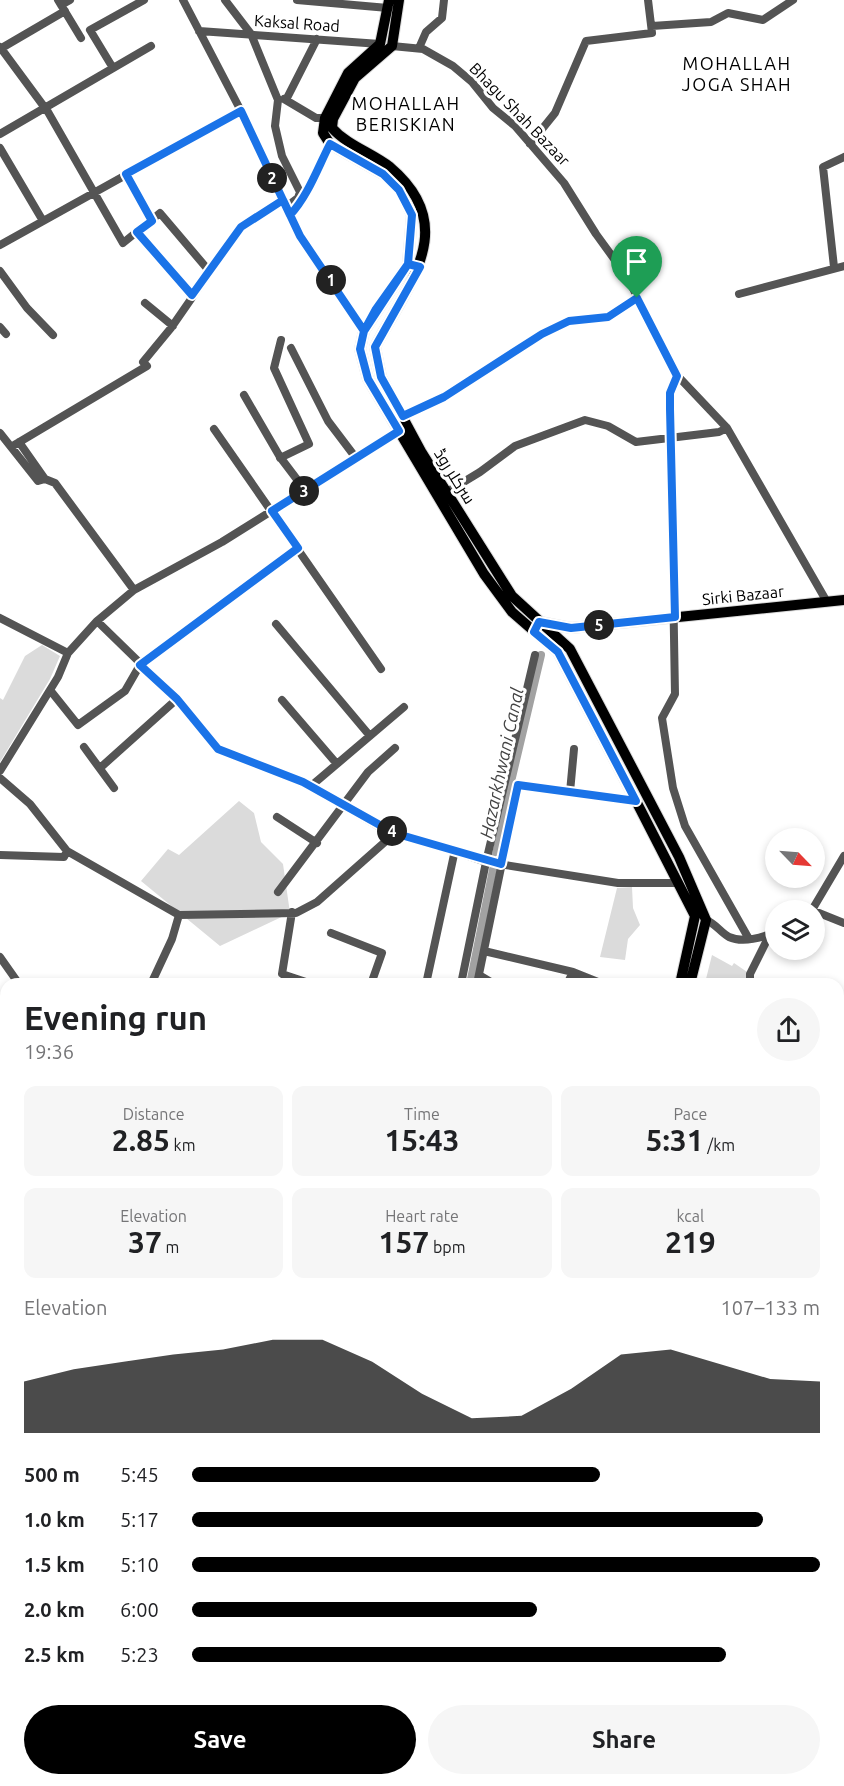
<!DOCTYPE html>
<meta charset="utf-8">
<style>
body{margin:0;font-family:Ubuntu,Cairo,sans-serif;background:#f6f6f6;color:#202124;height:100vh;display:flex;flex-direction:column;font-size:22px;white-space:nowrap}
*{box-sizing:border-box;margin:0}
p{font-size:20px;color:#757577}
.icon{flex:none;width:33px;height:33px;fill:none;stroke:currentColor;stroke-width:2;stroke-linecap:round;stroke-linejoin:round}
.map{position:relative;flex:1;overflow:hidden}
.side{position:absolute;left:0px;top:978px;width:844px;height:808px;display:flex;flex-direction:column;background:#fff;border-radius:18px 18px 0 0;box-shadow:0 3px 9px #0003}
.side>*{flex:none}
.needle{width:39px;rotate:115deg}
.tools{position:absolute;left:765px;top:828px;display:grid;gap:12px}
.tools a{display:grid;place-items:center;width:60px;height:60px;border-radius:50%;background:#fff;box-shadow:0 3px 9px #0003;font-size:30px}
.pin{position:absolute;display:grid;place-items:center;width:51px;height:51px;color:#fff;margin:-62px -26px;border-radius:50% 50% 50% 0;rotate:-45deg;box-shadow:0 0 6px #0007}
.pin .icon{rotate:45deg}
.km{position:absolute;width:30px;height:30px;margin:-15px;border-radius:50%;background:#222;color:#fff;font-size:16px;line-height:30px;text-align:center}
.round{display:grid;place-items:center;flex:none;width:63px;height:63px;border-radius:32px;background:#f6f6f6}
.overview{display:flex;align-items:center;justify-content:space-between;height:102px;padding:0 24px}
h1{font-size:33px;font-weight:700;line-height:45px}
.stats{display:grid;grid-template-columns:repeat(3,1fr);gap:9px;height:102px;padding:6px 24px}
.stats div{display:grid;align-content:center;border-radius:12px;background:#f6f6f6;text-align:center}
.stats b{font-size:30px;font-weight:700}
.stats small{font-size:16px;font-weight:400}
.stats p{font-size:16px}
.chart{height:168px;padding:12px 24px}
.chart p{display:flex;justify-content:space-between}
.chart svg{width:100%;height:108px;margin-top:6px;fill:#000;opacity:.7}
.action{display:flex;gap:12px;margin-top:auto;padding:12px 24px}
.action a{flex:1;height:69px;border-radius:36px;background:#000;color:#fff;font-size:24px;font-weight:700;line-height:69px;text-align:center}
.action a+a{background:#f6f6f6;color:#202124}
ul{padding:0 24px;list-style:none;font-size:20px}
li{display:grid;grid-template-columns:96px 72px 1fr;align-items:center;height:45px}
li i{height:15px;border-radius:8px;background:#000}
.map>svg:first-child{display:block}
.green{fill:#dbdbdb}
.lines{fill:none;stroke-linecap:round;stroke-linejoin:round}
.canal{stroke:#a2a2a2;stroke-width:8}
.major-casing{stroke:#dbdbdb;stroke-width:12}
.minor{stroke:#545454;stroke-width:8}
.major{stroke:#000;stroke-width:10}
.route-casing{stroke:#fff;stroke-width:12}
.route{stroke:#1a73e8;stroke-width:8}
.labels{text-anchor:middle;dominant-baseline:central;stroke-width:6;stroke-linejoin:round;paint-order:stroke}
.street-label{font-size:16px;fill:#000;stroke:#fff}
.neighbourhood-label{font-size:18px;letter-spacing:1.5px;fill:#000;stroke:#fff}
.water-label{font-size:18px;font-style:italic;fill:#434343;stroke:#fff}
</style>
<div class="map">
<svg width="844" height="1786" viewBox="0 0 844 1786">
<rect width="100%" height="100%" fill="#fff"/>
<path class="green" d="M42 645 60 656 50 679 0 762V698L3 700 25 656Z
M239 801 254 813 261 842 283 864 290 913 220 946 141 881 168 849 179 855Z
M632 887 633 908 640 925 628 939 625 960 600 957 617 888Z
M712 955 732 966 734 963 750 974V984L705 983Z
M0 1084 6 1094V1192L0 1193Z"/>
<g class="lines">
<path class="canal" d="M470 984 509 790 541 655
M260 1786 264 1780"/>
<defs>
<path id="major" d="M389 0 380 44 348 73 325 118 323 133 330 144 383 174 400 190 412 215 408 264 364 331 360 349 368 379 484 574 512 612 558 652 636 801 695 916 680 984
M399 0 392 46 355 78 333 119 332 128C347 145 372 153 390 167 461 227 408 284 375 347L381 377 422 453 512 596 570 649 679 857 706 920 690 984
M540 622 571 628 844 600
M0 1563 6 1564
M381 1786 383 1780
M393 1786 395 1780"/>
</defs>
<use href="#major" class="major-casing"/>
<path class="minor" d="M58 0 81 38
M183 0 241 111 300 236 364 331
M225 0 251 34 278 100 275 126 282 156 300 192 298 198 286 207
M297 0 388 8
M61 5 70 0
M652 26 711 22 728 13 763 20 793 0
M199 31 380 44
M392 46 423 49 453 66 472 82 493 108 515 126 564 183 596 234 628 278 673 371 727 428 827 602
M0 47 48 112 123 243 160 213 210 272
M419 48 426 32 442 18 444 0
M0 49 65 11
M113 68 90 30 144 0
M287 98 317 39
M284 99 316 118H325
M0 134 151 46
M530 144 555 113 586 41 652 33 648 0
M0 148 43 221
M126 174 152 221
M290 215C308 196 318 167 330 144
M137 232 192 295
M0 245 241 111
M834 267 823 167 844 157
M0 271 27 308 53 335
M739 294 844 266
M145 303 173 326
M0 327 6 334
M291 348 328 421 356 458
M677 376 670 392V409L675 694 662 718 673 788 685 826 749 939
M244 395 280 457 305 490
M403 416 444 397 542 334 569 321 608 317 637 298
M214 429 381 669
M0 433 38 481 45 479
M19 442 45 479 55 483 134 590
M11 447 147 366 143 362 171 328 241 227 283 200
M280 458 309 444 274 368 281 340
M447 492 480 472 515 446 585 420 608 426 636 442 719 432 727 428
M0 618 68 653
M97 621 177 699 218 749 303 782 378 826 486 862 618 883H678
M276 624 370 736
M50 690 78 725 125 691 140 665 298 548
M282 700 337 764
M84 747 114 788
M100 768 177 699
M0 771 58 677 68 653 97 621 134 590 222 542 399 431
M0 778 30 804 67 851 179 915 296 913 317 902 395 833
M311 786 404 707
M570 792 574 749
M277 817 317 843
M0 855 64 857 67 851
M278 892 368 772 395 748
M812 910 844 856
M814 911 844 923
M292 912 282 974 312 984
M706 920C716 924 720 932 729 937 742 943 764 938 776 931
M331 933 382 953 371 984
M484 951 573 972 603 984
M0 957 19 984
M479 975 494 984
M151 984 172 939 179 915
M426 984 455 850
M461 984 486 862 535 655
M477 984 518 785 636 801
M567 984 573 972
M750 984V974L770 934
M0 1041 6 1052
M838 1117 844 1122
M0 1191 6 1190
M838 1240 844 1239
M0 1254 6 1213
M0 1273 6 1272
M0 1317H6
M0 1412 6 1411
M838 1428H844
M838 1446 844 1457
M0 1448 6 1449
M838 1547 844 1544
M838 1685 844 1688
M0 1710 6 1697
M561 1780V1786
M17 1786 20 1780
M250 1786 253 1780
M265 1786 270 1780"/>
<use href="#major" class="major"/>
</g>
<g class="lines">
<defs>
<path id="route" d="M637 298 608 317 569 321 542 334 444 397 403 416 381 377 375 347 420 267 408 264 364 331 300 236 283 200 241 227 192 295 137 232 152 221 126 174 241 111 290 215C308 196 318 167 330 144L383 174 399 190 412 215 408 264 376 309 364 331 360 349 368 379 399 431 272 511 298 548 140 665 177 699 218 749 303 782 394 833 501 864 518 785 636 801 558 652 534 632 539 622 571 628 675 617 670 409V393L677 376 637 298"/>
</defs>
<use href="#route" class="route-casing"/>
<use href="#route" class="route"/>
</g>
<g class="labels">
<g class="street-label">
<text transform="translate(297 23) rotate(4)">Kaksal Road</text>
<text transform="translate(520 114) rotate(46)">Bhagu Shah Bazaar</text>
<text transform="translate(455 476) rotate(58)">سرکلر روڈ</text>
<text transform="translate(743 595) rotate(-6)">Sirki Bazaar</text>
</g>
<g class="neighbourhood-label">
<text x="737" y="63">MOHALLAH<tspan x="737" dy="21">JOGA SHAH</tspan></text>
<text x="406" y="103">MOHALLAH<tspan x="406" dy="21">BERISKIAN</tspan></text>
</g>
<g class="water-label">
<text transform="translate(501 763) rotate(-78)">Hazarkhwani Canal</text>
</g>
</g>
</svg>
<div class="tools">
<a><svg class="needle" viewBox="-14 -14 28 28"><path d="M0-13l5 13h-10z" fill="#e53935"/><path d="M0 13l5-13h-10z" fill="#757577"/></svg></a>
<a><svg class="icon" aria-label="layers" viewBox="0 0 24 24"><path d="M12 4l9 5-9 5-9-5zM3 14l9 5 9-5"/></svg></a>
</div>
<div class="pin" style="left:637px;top:298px;background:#1e9e55"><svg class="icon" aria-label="arrive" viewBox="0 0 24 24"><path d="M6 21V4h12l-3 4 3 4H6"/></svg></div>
<b class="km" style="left:331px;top:280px">1</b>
<b class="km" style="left:272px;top:178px">2</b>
<b class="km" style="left:304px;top:491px">3</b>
<b class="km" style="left:392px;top:831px">4</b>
<b class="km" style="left:599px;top:625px">5</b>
<section class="side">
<div class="overview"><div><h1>Evening run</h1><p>19:36</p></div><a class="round"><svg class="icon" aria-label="share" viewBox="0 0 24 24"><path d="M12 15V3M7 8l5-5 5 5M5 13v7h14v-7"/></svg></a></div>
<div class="stats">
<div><p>Distance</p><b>2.85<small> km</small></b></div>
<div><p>Time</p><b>15:43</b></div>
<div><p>Pace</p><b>5:31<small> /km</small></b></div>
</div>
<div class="stats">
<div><p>Elevation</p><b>37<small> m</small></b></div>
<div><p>Heart rate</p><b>157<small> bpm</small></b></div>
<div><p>kcal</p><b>219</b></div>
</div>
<div class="chart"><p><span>Elevation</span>107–133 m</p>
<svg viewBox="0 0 160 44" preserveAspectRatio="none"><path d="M0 44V23L10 18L20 15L30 12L40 10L50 6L60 6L70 15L80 28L90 38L100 37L110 26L120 12L130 10L140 16L150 22L160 23V44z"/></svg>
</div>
<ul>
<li><b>500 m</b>5:45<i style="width:65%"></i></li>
<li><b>1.0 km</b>5:17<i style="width:91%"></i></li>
<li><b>1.5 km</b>5:10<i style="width:100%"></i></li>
<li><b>2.0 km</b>6:00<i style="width:55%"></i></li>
<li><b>2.5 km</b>5:23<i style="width:85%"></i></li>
</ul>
<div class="action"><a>Save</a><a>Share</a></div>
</section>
</div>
